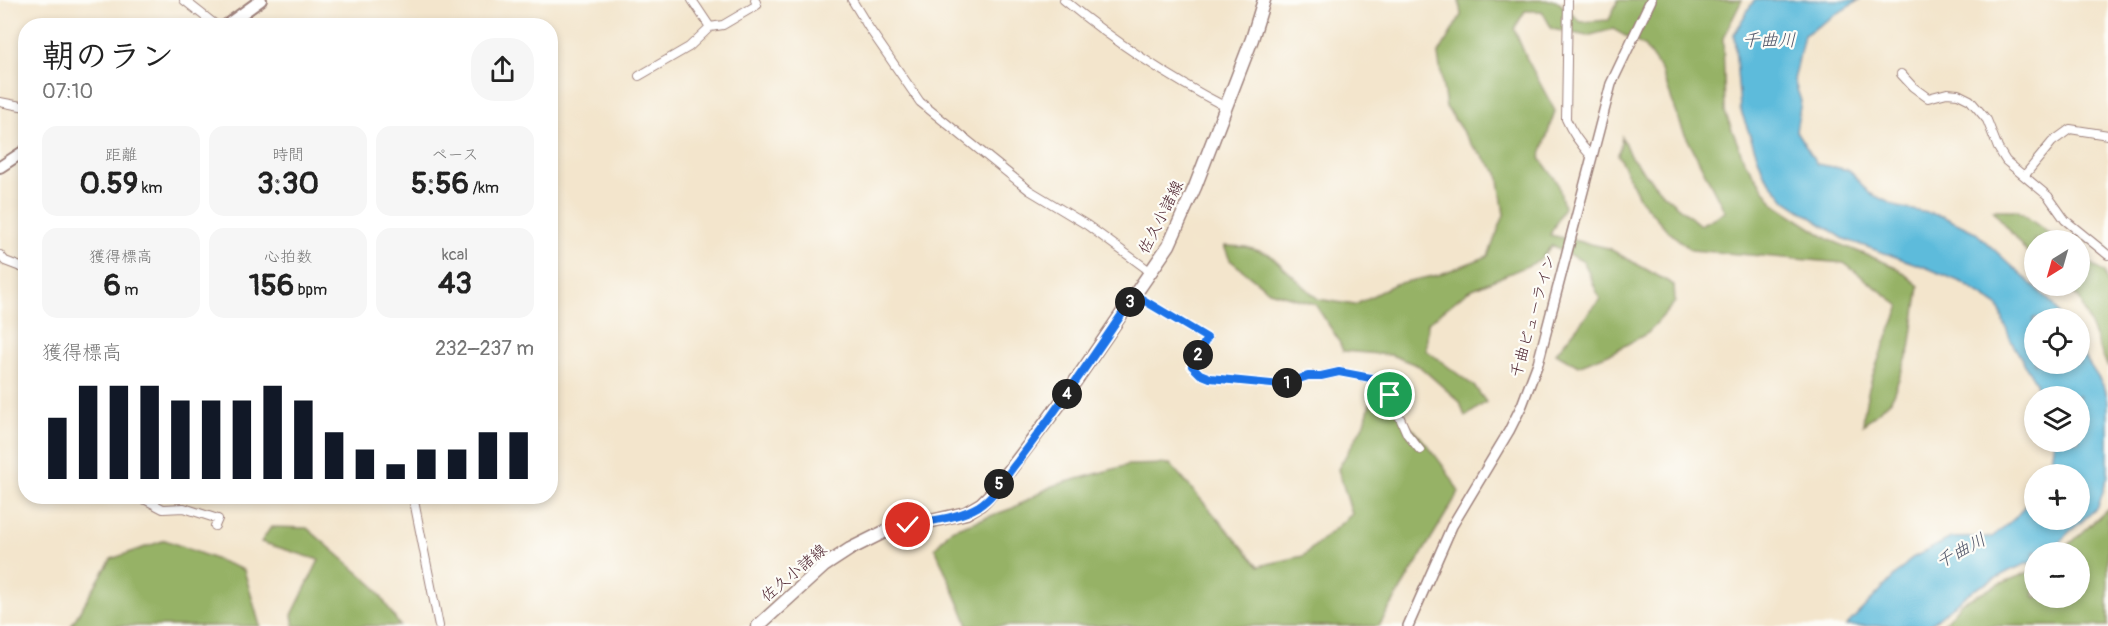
<!DOCTYPE html>
<html lang="ja">
<meta charset="utf-8">
<style>
body{margin:0;font-family:Pangolin,"Klee One",sans-serif;background:#f6f6f6;color:#222;height:100vh;display:flex;flex-direction:column;font-size:22px;white-space:nowrap}
*{box-sizing:border-box;margin:0}
p{font-size:20px;color:#767676}
.icon{flex:none;width:33px;height:33px;fill:none;stroke:currentColor;stroke-width:2;stroke-linecap:round;stroke-linejoin:round}
.map{position:relative;flex:1;overflow:hidden}
.drawer{position:absolute;left:18px;top:18px;width:540px;height:486px;display:flex;flex-direction:column;background:#fff;border-radius:24px;box-shadow:0 3px 9px #0003}
.drawer>*{flex:none}
.needle{width:39px;rotate:217deg}
.fabs{position:absolute;left:2024px;top:230px;display:grid;gap:12px}
.fabs a{display:grid;place-items:center;width:66px;height:66px;border-radius:50%;background:#fff;box-shadow:0 3px 9px #0003;font-size:30px}
.pin{position:absolute;display:grid;place-items:center;width:51px;height:51px;color:#fff;margin:-26px;border:3px solid #fff;border-radius:50%;box-shadow:0 2px 6px #0007}
.km{position:absolute;width:30px;height:30px;margin:-15px;border-radius:50%;background:#222;color:#fff;font-size:16px;line-height:30px;text-align:center}
.round{display:grid;place-items:center;flex:none;width:63px;height:63px;border-radius:24px;background:#f6f6f6}
.headline{display:flex;align-items:center;justify-content:space-between;height:102px;padding:0 24px}
h1{font-size:33px;font-weight:700;line-height:45px}
.figures{display:grid;grid-template-columns:repeat(3,1fr);gap:9px;height:102px;padding:6px 24px}
.figures div{display:grid;align-content:center;border-radius:15px;background:#f6f6f6;text-align:center}
.figures b{font-size:30px;font-weight:700}
.figures small{font-size:16px;font-weight:400}
.figures p{font-size:16px}
.chart{height:168px;padding:12px 24px}
.chart p{display:flex;justify-content:space-between}
.chart svg{width:100%;height:108px;margin-top:6px;stroke:#111827;stroke-width:6}
.map>svg:first-child{display:block}
.forest{fill:#96b266;stroke:#706848;stroke-width:1.5}
.water{fill:#5dbbdb;stroke:#546d83;stroke-width:1.5}
.lines{fill:none;stroke-linecap:round;stroke-linejoin:round}
.minor-casing{stroke:#9e827c;stroke-width:10}
.tertiary-casing{stroke:#9e827c;stroke-width:12}
.secondary-casing{stroke:#9e827c;stroke-width:14}
.primary-casing{stroke:#9e827c;stroke-width:15}
.minor{stroke:#fff;stroke-width:8}
.tertiary{stroke:#fff;stroke-width:9}
.secondary{stroke:#fff;stroke-width:10}
.primary{stroke:#fff;stroke-width:12}
.route-casing{stroke:#fff;stroke-width:12}
.route{stroke:#1a73e8;stroke-width:8}
.labels{text-anchor:middle;dominant-baseline:central;stroke-width:4.5;stroke-linejoin:round;paint-order:stroke}
.street-label{font-size:16px;fill:#4a1f2b;stroke:#fdfcf7}
.water-label{font-size:18px;font-style:italic;fill:#515669;stroke:#fdfcf7}
</style>
<div class="map">
<svg width="2108" height="626" viewBox="0 0 2108 626">
<rect width="100%" height="100%" fill="#fdfcf7"/>
<filter id="ink" filterUnits="userSpaceOnUse"><feTurbulence type="fractalNoise" baseFrequency=".0167" numOctaves="2"/><feDisplacementMap in="SourceGraphic" scale="12" xChannelSelector="R" yChannelSelector="G"/><feConvolveMatrix kernelMatrix="1 2 1 2 8 2 1 2 1" color-interpolation-filters="sRGB"/></filter>
<filter id="wash" filterUnits="userSpaceOnUse"><feTurbulence type="fractalNoise" baseFrequency=".008" numOctaves="4" result="noise"/><feDisplacementMap in="SourceGraphic" scale="24" xChannelSelector="R" yChannelSelector="G"/><feGaussianBlur stdDeviation="1.35" result="paint"/><feColorMatrix in="noise" values="0 0 0 0 0 0 0 0 0 0 0 0 0 0 0 0 0 1.4 0 .05"/><feComposite in="paint" operator="in"/></filter>
<g filter="url(#wash)">
<rect width="100%" height="100%" fill="#f3e5cc"/>
<path class="forest" d="M1459 0H1556L1581 22 1609 20 1618 0H1742L1723 38 1725 112 1744 160 1774 204 1830 240 1896 267 1919 286 1910 349 1891 400 1863 425C1865 383 1885 345 1900 306L1844 263 1691 250 1668 231 1640 199 1618 155 1622 137 1630 156 1663 194 1700 225 1725 212 1682 128 1661 70 1644 46 1613 29 1587 36 1552 29 1542 11H1525L1514 29 1527 59 1555 111 1540 158 1558 183 1564 207 1550 235 1608 248 1674 285 1675 302 1648 333 1611 353 1578 366 1556 353 1600 299 1584 262 1552 245 1539 261 1468 291 1428 323 1426 350 1475 387 1486 402 1465 417 1460 402 1419 366 1391 355 1343 351 1338 339 1315 304 1269 291 1230 260 1224 246 1246 247 1269 254 1318 299 1355 305 1395 284 1438 275 1488 256 1504 215 1498 173 1471 144 1446 107 1438 55 1461 15Z
M1993 210H2017L2058 240H2034V261Z
M2079 255 2104 273 2108 285V368L2079 298 2063 285H2079Z
M1374 390C1407 421 1438 452 1459 492L1379 626H967V622L935 548 951 530 1013 508 1052 486 1128 465 1170 464 1259 566 1303 556 1352 514 1338 469 1365 422Z
M2108 509V626H1942L1961 603 1997 585 2034 570V597H2079V552H2061Z
M271 527 307 528 374 586 400 626H294L292 615 319 560 261 542Z
M165 540 244 570 260 626H71L111 559Z"/>
<path class="water" d="M1754 0H1859L1804 35 1794 80 1801 101 1796 131 1817 164 1849 170 1869 193 1898 207 1942 216 1975 232 2054 305 2061 318H2034V363H2079V348L2105 388 2108 401V476L2098 507 2067 534 2051 552H2034V561L2011 570 1970 592 1928 626H1846L1912 558 1951 538 1992 537 2016 517 2034 494V519H2079V474H2049L2054 441H2079V396H2040L2036 383 2011 341 1998 306 1963 283 1925 267 1844 239 1786 201 1764 174 1740 108 1734 34Z"/>
</g>
<g filter="url(#ink)">
<g class="lines">
<defs>
<path id="minor" d="M184 0 217 26
M692 0 710 27
M852 0 869 28 920 102 1029 190 1087 225 1151 272
M1064 0C1116 43 1166 76 1226 107
M1568 0 1566 119C1572 133 1581 145 1591 156
M1901 74 1913 87 1928 98 1947 93 1958 94 1970 100 1987 120 1998 148 2006 161 2048 196 2065 220 2108 255
M639 76 689 47 710 27 723 25 757 5 755 0
M0 102 26 107
M2025 175 2052 142 2070 129 2108 135
M0 255 5 261 26 269
M1135 295 1207 338 1193 366 1200 374 1210 378 1281 385 1308 376H1321L1339 372 1371 378 1379 382 1390 395 1407 434 1420 450
M127 496 146 500 163 509 184 508 218 519 215 526
M413 496 439 626"/>
<path id="tertiary" d="M1408 626 1452 526 1509 431 1522 405 1538 363 1611 84 1651 0"/>
<path id="secondary" d="M225 26 261 0
M0 167 26 150"/>
<path id="primary" d="M758 626 824 566 850 549 884 532 966 513 981 504 994 491 1059 405 1169 245 1195 187 1252 39 1264 0"/>
</defs>
<use href="#minor" class="minor-casing"/>
<use href="#tertiary" class="tertiary-casing"/>
<use href="#secondary" class="secondary-casing"/>
<use href="#primary" class="primary-casing"/>
<use href="#minor" class="minor"/>
<use href="#tertiary" class="tertiary"/>
<use href="#secondary" class="secondary"/>
<use href="#primary" class="primary"/>
</g>
</g>
<g class="lines" filter="url(#ink)">
<defs>
<path id="route" d="M908 525C932 520 957 519 979 506 995 496 1006 475 1018 461 1059 407 1097 351 1135 295L1207 338 1192 366 1200 374 1210 378 1281 385 1308 376H1321L1339 372 1371 378 1379 382 1390 395"/>
</defs>
<use href="#route" class="route-casing"/>
<use href="#route" class="route"/>
</g>
<g class="labels">
<g class="street-label">
<text transform="translate(1161 217) rotate(-63)">佐久小諸線</text>
<text transform="translate(1533 316) rotate(-74)">千曲ビューライン</text>
<text transform="translate(794 573) rotate(-40)">佐久小諸線</text>
</g>
<g class="water-label">
<text x="1769" y="40">千曲川</text>
<text transform="translate(1961 551) rotate(-28)">千曲川</text>
</g>
</g>
</svg>
<div class="fabs">
<a><svg class="needle" viewBox="-14 -14 28 28"><path d="M0-13l5 13h-10z" fill="#e53935"/><path d="M0 13l5-13h-10z" fill="#767676"/></svg></a>
<a><svg class="icon" aria-label="locate" viewBox="0 0 24 24"><circle cx="12" cy="12" r="6"/><path d="M12 2v4M12 18v4M2 12h4M18 12h4"/></svg></a>
<a><svg class="icon" aria-label="layers" viewBox="0 0 24 24"><path d="M12 4l9 5-9 5-9-5zM3 14l9 5 9-5"/></svg></a>
<a>+</a>
<a>−</a>
</div>
<div class="pin" style="left:1390px;top:395px;background:#1e9e55"><svg class="icon" aria-label="arrive" viewBox="0 0 24 24"><path d="M6 21V4h12l-3 4 3 4H6"/></svg></div>
<div class="pin" style="left:908px;top:525px;background:#d93025"><svg class="icon" aria-label="check" viewBox="0 0 24 24"><path d="M5 12l5 5 9-10"/></svg></div>
<b class="km" style="left:1287px;top:383px">1</b>
<b class="km" style="left:1198px;top:355px">2</b>
<b class="km" style="left:1130px;top:302px">3</b>
<b class="km" style="left:1067px;top:394px">4</b>
<b class="km" style="left:999px;top:484px">5</b>
<section class="drawer">
<div class="headline"><div><h1>朝のラン</h1><p>07:10</p></div><a class="round"><svg class="icon" aria-label="share" viewBox="0 0 24 24"><path d="M12 15V3M7 8l5-5 5 5M5 13v7h14v-7"/></svg></a></div>
<div class="figures">
<div><p>距離</p><b>0.59<small> km</small></b></div>
<div><p>時間</p><b>3:30</b></div>
<div><p>ペース</p><b>5:56<small> /km</small></b></div>
</div>
<div class="figures">
<div><p>獲得標高</p><b>6<small> m</small></b></div>
<div><p>心拍数</p><b>156<small> bpm</small></b></div>
<div><p>kcal</p><b>43</b></div>
</div>
<div class="chart"><p><span>獲得標高</span>232–237 m</p>
<svg viewBox="0 0 160 44" preserveAspectRatio="none"><path d="M5 44V19M15 44V6M25 44V6M35 44V6M45 44V12M55 44V12M65 44V12M75 44V6M85 44V12M95 44V25M105 44V32M115 44V38M125 44V32M135 44V32M145 44V25M155 44V25"/></svg>
</div>
</section>
</div>
